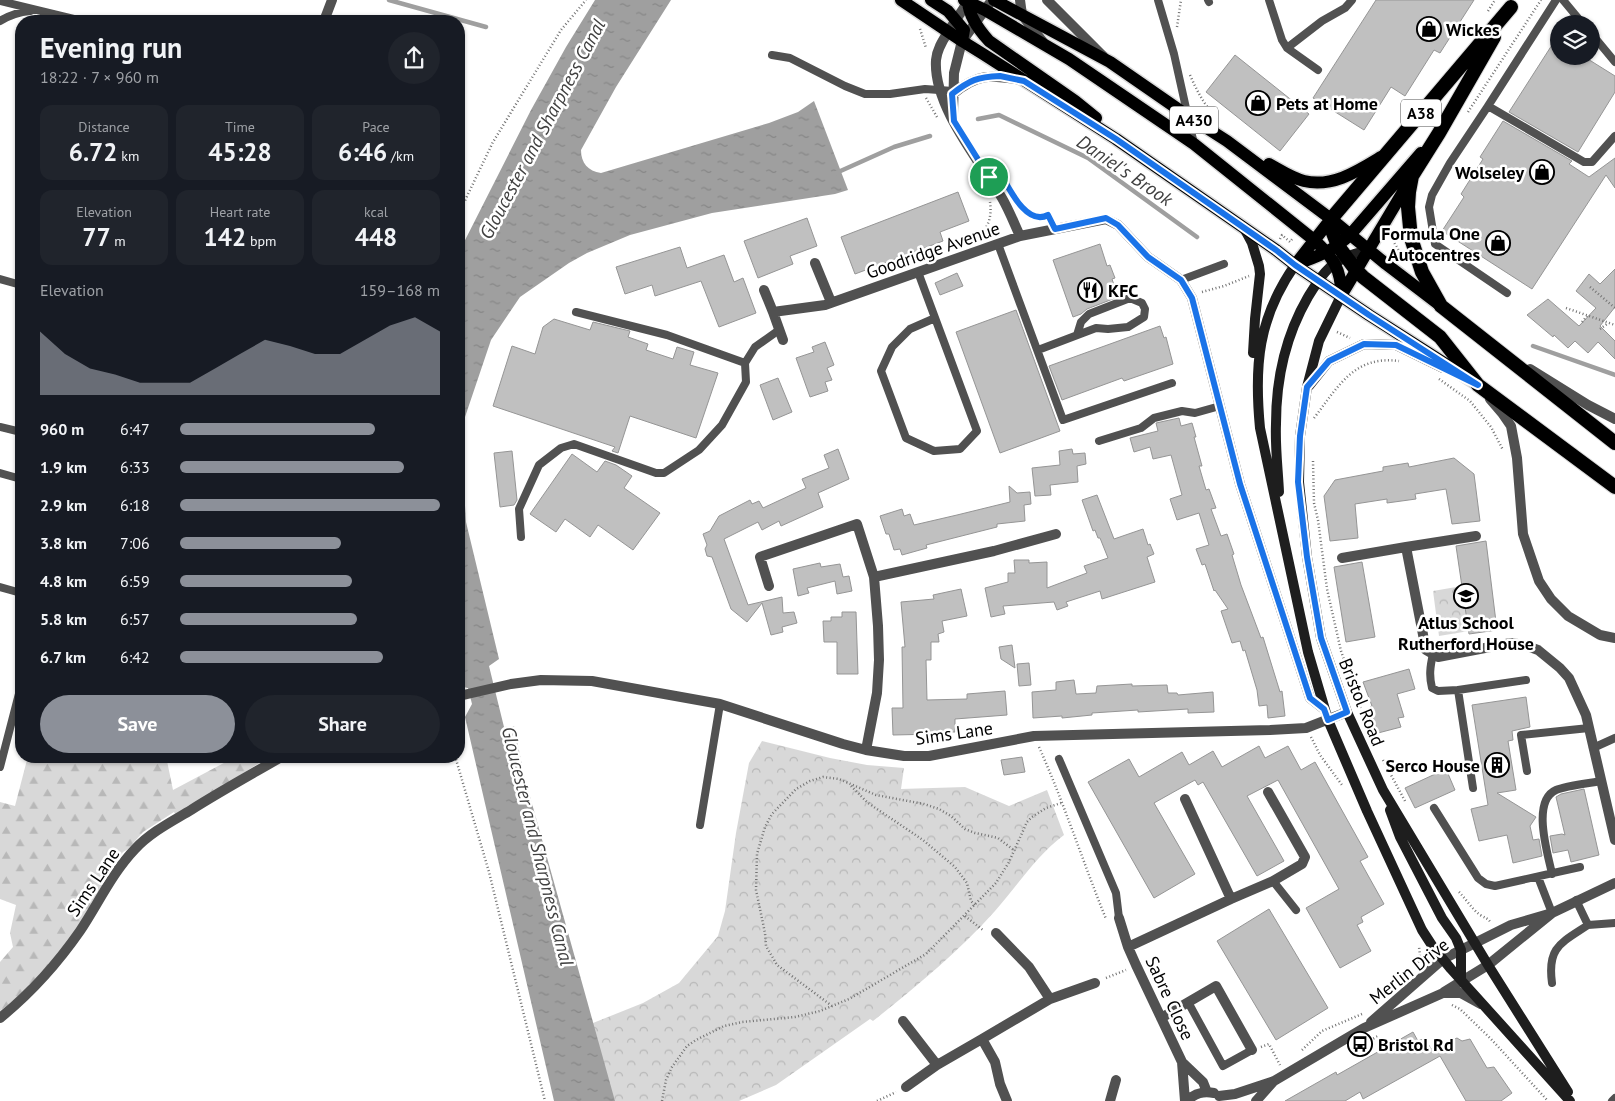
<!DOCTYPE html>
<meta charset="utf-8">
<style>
body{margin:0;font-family:"PT Sans",sans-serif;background:#20242c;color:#f1f3f6;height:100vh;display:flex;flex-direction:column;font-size:19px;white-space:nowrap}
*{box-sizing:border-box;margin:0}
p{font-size:16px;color:#9ea1a6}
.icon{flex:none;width:28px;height:28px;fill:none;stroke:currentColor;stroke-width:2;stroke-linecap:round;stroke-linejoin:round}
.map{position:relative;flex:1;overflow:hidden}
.drawer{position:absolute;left:15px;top:15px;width:450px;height:748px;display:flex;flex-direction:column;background:#171b24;border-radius:20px;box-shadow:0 1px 4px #0004}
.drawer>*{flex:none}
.buttons{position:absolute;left:1550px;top:15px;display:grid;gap:10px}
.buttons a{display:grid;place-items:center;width:50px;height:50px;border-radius:50%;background:#171b24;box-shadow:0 1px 4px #0004;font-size:25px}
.pin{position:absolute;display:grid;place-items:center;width:42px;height:42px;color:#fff;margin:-21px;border:2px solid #fff;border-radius:50%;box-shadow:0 1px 5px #0007}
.round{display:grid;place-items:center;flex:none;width:52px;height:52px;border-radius:26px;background:#20242c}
.head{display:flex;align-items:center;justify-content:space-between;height:85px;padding:0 25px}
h1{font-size:28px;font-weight:800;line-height:38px}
.metrics{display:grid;grid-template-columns:repeat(3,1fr);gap:8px;height:85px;padding:5px 25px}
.metrics div{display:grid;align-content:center;border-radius:12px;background:#20242c;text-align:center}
.metrics b{font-size:25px;font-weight:800}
.metrics small{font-size:14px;font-weight:400}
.metrics p{font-size:14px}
.chart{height:140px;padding:10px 25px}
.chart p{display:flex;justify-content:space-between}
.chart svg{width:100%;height:90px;margin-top:5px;fill:#8c9099;opacity:.7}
.cta{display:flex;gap:10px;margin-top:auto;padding:10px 25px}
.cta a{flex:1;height:58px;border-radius:30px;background:#8c9099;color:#fff;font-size:20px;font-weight:800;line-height:58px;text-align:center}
.cta a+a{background:#20242c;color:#f1f3f6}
ul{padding:0 25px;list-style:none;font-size:16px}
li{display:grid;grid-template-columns:80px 60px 1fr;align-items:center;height:38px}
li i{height:12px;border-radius:6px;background:#8c9099}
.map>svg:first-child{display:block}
.forest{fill:url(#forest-firs)}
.park{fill:url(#park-crowns)}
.water{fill:url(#water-ripples)}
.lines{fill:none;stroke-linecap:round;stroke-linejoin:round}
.stream{stroke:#9f9f9f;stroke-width:4.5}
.building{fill:#c0c0c0;stroke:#959595}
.primary-casing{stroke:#dbdbdb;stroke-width:15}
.trunk-casing{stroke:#dbdbdb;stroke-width:16}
.path{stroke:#737373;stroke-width:2.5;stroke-dasharray:1 2.5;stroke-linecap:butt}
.service{stroke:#515151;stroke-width:8}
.minor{stroke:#515151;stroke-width:10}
.tertiary{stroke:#515151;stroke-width:10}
.secondary{stroke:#1e1e1e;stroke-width:10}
.primary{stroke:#000;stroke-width:12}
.trunk{stroke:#000;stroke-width:14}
.route-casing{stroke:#fff;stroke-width:10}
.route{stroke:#1a73e8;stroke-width:6}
.labels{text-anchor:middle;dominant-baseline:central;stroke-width:5;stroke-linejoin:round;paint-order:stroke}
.shield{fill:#fff;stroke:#4c4c4c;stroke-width:1}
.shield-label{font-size:16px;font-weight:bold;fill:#000}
.poi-label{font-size:18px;font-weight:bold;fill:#000;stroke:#fff;text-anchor:start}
.street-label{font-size:18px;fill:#000;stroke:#fff}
.water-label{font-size:19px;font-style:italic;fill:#404040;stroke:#fff}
</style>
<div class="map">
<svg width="1615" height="1101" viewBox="0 0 1615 1101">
<defs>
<pattern id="forest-firs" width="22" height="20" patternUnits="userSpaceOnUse" patternTransform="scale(1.25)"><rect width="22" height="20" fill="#d8d8d8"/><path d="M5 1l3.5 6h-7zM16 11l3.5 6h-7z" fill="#b8b8b8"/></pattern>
<pattern id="park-crowns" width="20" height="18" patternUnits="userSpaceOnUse" patternTransform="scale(1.25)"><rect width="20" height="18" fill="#d8d8d8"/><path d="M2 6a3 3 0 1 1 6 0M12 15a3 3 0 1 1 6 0" fill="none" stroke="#b8b8b8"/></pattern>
<pattern id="water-ripples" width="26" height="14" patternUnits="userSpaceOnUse" patternTransform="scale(1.25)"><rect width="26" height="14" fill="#9f9f9f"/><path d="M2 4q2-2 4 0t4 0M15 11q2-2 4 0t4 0" fill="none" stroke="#878787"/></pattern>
</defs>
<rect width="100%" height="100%" fill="#fff"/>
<path class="forest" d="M28 756H166L173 790 237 756H270L176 816 174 812 143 832 128 849 123 852 111 869 78 929 63 949 17 998 0 1011V962L13 947 10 933 16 905 0 899V802L15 806Z"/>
<path class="park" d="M1462 586 1469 631 1439 636 1433 591Z
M762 741 830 758 867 765 904 768 901 789 965 787 1009 806 1047 790 1064 835C1036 856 1018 885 995 911 959 951 916 987 873 1021L870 1019 776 1085 739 1101H608L588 1025 643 1003 679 983 718 936 725 911 736 833 749 763Z"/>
<path class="water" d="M595 0H671L616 87 581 150C581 163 588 171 601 173L769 123 798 112 814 101 848 190 835 194 712 213 630 235 587 253 569 263 520 297 491 340 464 420 460 453 461 478 464 489 466 522 499 659 489 666 504 727 514 726 524 775 615 1101H554L465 717 472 704 468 688 459 686V252L531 110 566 47Z"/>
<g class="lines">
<path class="stream" d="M389 0 486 27
M978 119 999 115 1088 158 1197 237
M836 173 894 147 930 136
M1533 346 1615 375"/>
</g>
<path class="building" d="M1376 0H1474L1440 53 1434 50 1405 96 1391 87 1364 130 1313 98Z
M1559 34V56H1583L1615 76V92L1578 152 1509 112Z
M1235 55 1309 114 1280 151 1206 92Z
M1503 121 1572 161 1569 164 1589 177 1615 158V188L1606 175 1532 289 1442 231 1464 197 1461 194 1483 159 1480 157Z
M958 192 969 221 940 232 943 241 855 274 841 237Z
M807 218 817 246 790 256 793 264 758 278 744 241Z
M1100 244 1107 266 1110 265 1115 278 1112 279 1118 297 1087 309 1081 314 1073 317 1053 260Z
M680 247 687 268 724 255 734 282 743 278 756 313 719 327 701 281 655 296 652 285 625 294 616 267Z
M1615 269V307L1600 326 1615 341V359L1598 342 1588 353 1575 341 1568 348 1554 335 1553 337 1527 315 1548 299 1579 326 1596 308 1576 291 1589 274 1600 284Z
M957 273 963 286 940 295 935 283Z
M1016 310 1060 431 1000 453 956 332Z
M554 319 590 330 593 322 630 331 628 337 648 344 646 350 673 359 677 347 694 352 690 365 718 373 696 438 630 416 618 453 612 451 615 447 493 406 512 346 535 354 543 327Z
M1160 326 1164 338 1166 337 1173 364 1124 381 1122 378 1062 400 1049 366Z
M825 342 834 365 827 368 832 380 825 382 828 391 810 397 796 358 814 352 812 347Z
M778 378 792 412 773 420 760 385Z
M1179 418 1181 426 1192 423 1196 437H1194L1202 466H1199L1206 490 1209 489 1216 508 1211 509 1221 536 1227 534 1234 554 1232 555 1241 585 1261 638 1263 637 1280 692 1282 691 1285 716 1268 718 1267 705 1259 706 1257 690 1245 650 1243 651 1240 641 1232 643 1221 611 1228 609 1215 590 1214 591 1205 564 1202 565 1196 549 1209 545 1199 513 1177 520 1170 499 1182 495 1171 455 1153 459 1150 447 1134 452 1130 438 1158 431 1156 423Z
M838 449 849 479 818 493 823 507 781 526 779 521 762 530 758 522 724 539 748 605 782 597 783 613 794 612 797 623 782 627 783 632 771 635 762 603 747 622 731 609 712 557 707 556 705 549 707 545 703 534 710 531 719 516 750 500 752 504 759 501 763 508 806 488 802 479 829 468 824 455Z
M1072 449 1073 454 1085 453 1086 464 1077 466 1078 482 1050 485 1051 495 1035 496 1032 468 1060 465 1059 451Z
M512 451 517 500 514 505 500 507 494 453Z
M572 454 597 472 605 461 616 465 632 476 624 488 660 513 633 550 598 525 590 537 565 519 556 532 530 514Z
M1454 458 1474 474 1480 521 1452 524 1446 489 1415 494 1416 499 1387 503V499L1355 504 1358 538 1330 541 1324 496 1335 480 1383 471V467L1408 463 1409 467Z
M1009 486 1017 493 1030 492 1031 504 1024 505 1025 521 997 524V527L926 545 927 548 902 555 900 549 894 550 889 534H886L880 516 902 509 904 516 910 514 914 525 957 515 1010 502Z
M1097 495 1114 539 1143 529 1148 545 1150 544 1154 554 1147 557 1155 582 1102 599 1100 591 1066 602 1068 606 1057 610 1054 602 1003 606 1005 614 991 617 985 588 1008 582V573H1015L1014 560H1029V563L1047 562V588L1087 573 1084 566 1108 558 1100 538H1098L1095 530 1093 531 1082 500Z
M1486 541 1497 630 1469 634 1456 546Z
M1362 562 1375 637 1346 642 1334 567Z
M820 563 821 567 840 564 843 577 849 576 852 591 837 594 835 581 807 588 809 593 798 596 793 569Z
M961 589 967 616 942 621 944 632 938 634 939 642H931V660H926L927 700 967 699V694L1005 691 1007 715 955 719V732H938V734L893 735 892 708H903L902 647H905L901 602 934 599 933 595Z
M842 612H856L858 674H837V642H824L823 621H831V617H842Z
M1012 645 1015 668 1001 659 999 647Z
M1029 663 1031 685 1019 686 1017 664Z
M1409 669 1415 689 1397 694 1404 717 1398 718 1401 727 1378 733 1370 707 1372 706 1363 682Z
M1074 680 1076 694 1096 693 1097 686 1132 684V686L1167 685 1168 693H1177L1178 695 1213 692 1214 712 1188 713V709L1138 712V710L1092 713V715L1062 718V716L1033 718 1032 692 1056 690V682Z
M1526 697 1530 727 1512 731 1513 740 1508 741 1516 790 1497 793 1536 817 1530 826 1533 840 1539 839 1542 856 1513 863 1507 835 1479 841 1471 809 1488 805 1472 705Z
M1259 746 1265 758 1288 746 1301 770 1315 762 1368 857 1360 861 1384 904 1361 917 1363 922 1357 925 1371 951 1340 968 1306 908 1339 889 1278 780 1247 796 1284 861 1257 876 1203 782 1198 785 1195 780 1154 803 1195 874 1154 898 1088 782 1129 759 1139 777 1182 752 1189 765 1213 751 1222 767Z
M1022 757 1025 772 1004 775 1001 760Z
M1446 769 1455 790 1415 808 1405 788Z
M1584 789 1599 855 1571 862 1568 850 1553 853 1550 836 1562 834 1565 835 1556 797 1561 794Z
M1269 909 1328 1008 1276 1040 1217 941Z
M1413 1032 1418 1041 1425 1038 1431 1049 1457 1038 1462 1041 1470 1039 1487 1068 1494 1067 1512 1093 1501 1101H1466L1440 1056 1363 1099 1360 1092 1345 1101H1285L1336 1072 1337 1075Z"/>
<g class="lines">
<defs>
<path id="primary" d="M901 0 962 41 983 54 1116 139 1276 250 1295 265 1369 315 1474 382
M931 0 948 11 964 30 962 41
M964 0 985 10 1069 59 1194 144 1314 240C1333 257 1342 270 1341 296
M994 0 1110 62 1188 116 1227 141 1331 219 1386 264 1441 306
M968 2C969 16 979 30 989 41L1075 101 1096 118
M1269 164C1280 170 1292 178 1304 181 1332 188 1358 171 1381 157
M1295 265C1317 256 1332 252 1350 235L1421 153
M1295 265 1331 219
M1341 296 1410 180"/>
<path id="trunk" d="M1511 7 1331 219V228L1338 246 1356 270 1363 277 1440 337 1478 385 1615 487
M1494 37 1439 133 1412 176 1409 192 1408 207 1411 238 1422 272 1441 306 1615 443"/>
</defs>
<use href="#primary" class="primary-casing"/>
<use href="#trunk" class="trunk-casing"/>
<path class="path" d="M1488 11 1495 0
M1177 27 1181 0
M920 29 926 48
M1190 75C1197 91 1204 105 1217 118
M926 98 937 117
M1468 112 1541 0
M1020 205C1028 213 1037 221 1048 215L1051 218
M459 213 493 142 561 30 586 0
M977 237C989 228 992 216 990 202
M1391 237 1399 251 1400 250
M1280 239 1282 235 1290 242 1293 238
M1590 287 1615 308
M1202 292 1224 286 1249 276
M1566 308 1615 325
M1582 322 1587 316
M1600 329 1607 324
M1337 332 1350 338
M1439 379 1470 401 1491 427 1503 450
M1314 418C1338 387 1354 355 1399 361
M1313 461 1314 503 1318 520 1327 589 1341 651 1363 716
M1311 737 1320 755 1342 785
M1039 747C1064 803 1083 862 1106 919
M455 756 489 872 545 1101
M1383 760 1405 801
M851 786 868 803 923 840 955 867 967 883 971 901 975 905
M1459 892C1466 899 1472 909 1480 915 1485 918 1488 918 1491 923
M965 916 984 931
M1417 966 1420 955 1419 947
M1106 978 1126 970
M1452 1005 1460 1009 1491 1039 1548 1101
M832 1006 777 965 766 946 765 933 756 890 757 854 765 827 772 814 796 789 810 781 823 777 839 779 876 795 924 804 939 809 951 816 965 829 975 833 998 838 1015 851
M1261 1047 1269 1044 1280 1065
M1358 1047 1378 1036
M1302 1050 1322 1031 1362 1014
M662 1101 666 1080 672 1067 687 1046 696 1040 724 1026 742 1022 795 1017 820 1011 849 999 926 954 996 883 1009 862 1027 822 1032 817 1046 808 1061 803
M877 1101 896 1092"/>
<path class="service" d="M1158 0 1174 54 1194 144
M1208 0 1209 2
M1269 0 1282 40 1287 48 1318 70
M1556 0 1488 106 1584 162H1592L1615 136
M1563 0 1583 24
M0 1 82 21
M0 21C10 15 18 12 30 11
M273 21V20
M1591 33 1615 62
M1287 48 1322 21 1345 8 1352 0
M772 55 790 58 845 86 865 94H890L925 89 953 91
M1488 106 1450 163 1432 195 1429 207 1435 244 1507 293
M998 244 1063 420 1172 383
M918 272 977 431 960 449 934 451 906 438 881 371 892 347 910 329 935 318
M0 279 21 285
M1181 280 1224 264
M576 312 667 335 745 363
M1038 350 1096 328 1108 329 1128 327 1144 317 1145 309 1142 303 1130 298 1089 314 1081 322 1077 335
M0 427 21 432
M1099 441 1141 428 1154 418 1182 411 1195 413 1220 406
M0 473 21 479
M521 537 519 509 539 465 561 448 574 444 656 473H664L699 450 722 425 746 382 745 363 755 347 779 330
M0 587 21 593
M1433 654C1430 667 1429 676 1432 688L1438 691 1458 690 1526 680
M1458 690 1473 788
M1593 748 1615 738
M1059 759 1116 893 1119 918
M0 767 21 686
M1527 771 1521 735 1589 728
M1434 808 1478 878 1486 884 1495 886 1580 867
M700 825 720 704
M1552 874C1548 854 1531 801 1556 790 1565 786 1590 783 1601 781
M1538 877 1552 913
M1273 881 1296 910
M1576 900 1588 925 1615 923
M1552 983C1547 947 1561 943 1588 925
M1188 1002 1223 1066 1252 1050
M1612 1101 1615 1098"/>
<path class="minor" d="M324 21 332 0
M948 32C943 40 937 49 936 60 933 106 979 160 1002 198 1009 210 1014 223 1020 236
M953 94C978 73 990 75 1021 80
M953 115 954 73 962 41
M815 263 831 302
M764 290 773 312
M783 340 773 312 825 305 1020 236 1106 219 1118 225 1148 257 1181 280 1192 298 1240 484 1310 698 1324 709
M1530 369 1588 405 1615 419
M1490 399 1502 413 1511 426 1517 458 1523 534 1539 581 1551 599 1568 616 1600 635 1615 638
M1406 547 1476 536
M1342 558 1406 547 1426 650 1438 657 1511 643 1524 645 1538 650 1560 668 1569 678 1586 715 1615 840
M874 577 994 551 1056 534
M769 586 760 557 857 524 874 577 878 626 879 660 877 693 866 750
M459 696 511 684 541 680 592 681 720 704 843 744 866 750 904 756H929L1034 736 1270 730 1306 728 1347 712
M1231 899 1273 881 1302 864 1305 857 1268 792
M1119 918 1128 947 1136 965 1182 1062 1203 1082 1207 1092
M1128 947 1231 899 1185 799
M1444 992 1488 965 1552 913 1615 883
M1050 999 1095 983
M0 1018C31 993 57 964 80 931 98 904 112 873 135 849 151 832 171 822 191 810 221 791 252 774 283 756
M1161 1018 1216 986 1252 1050
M903 1021 937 1065
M1371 1022 1443 959 1511 925 1552 913
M982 1039 1050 999 1029 967 996 933
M1182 1062 1185 1101
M906 1087 937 1065 982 1039 995 1062 1000 1084 1007 1101
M1219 1096 1235 1094 1274 1081 1364 1028 1443 993H1461L1481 1004
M1110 1101 1116 1080
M1187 1101C1195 1093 1203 1091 1214 1093
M1256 1101 1273 1082"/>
<path class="tertiary" d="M1020 0 1022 15 1043 42
M1047 0 1103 56
M948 32 969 0
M963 40 992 0"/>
<path class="secondary" d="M1244 228 1252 243 1259 266 1260 274 1255 319 1253 353
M1295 265C1258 318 1254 365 1260 428L1308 652 1328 720 1367 811 1422 930 1433 947 1451 969 1570 1101
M1341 296 1319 341 1307 387 1300 436 1299 482 1307 557 1321 638 1347 712 1383 790 1488 965 1568 1092
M1309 386 1329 361 1364 344 1396 345 1443 368
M1279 492C1278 470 1275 447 1276 424 1276 380 1286 335 1308 297 1316 284 1325 269 1337 262 1347 255 1358 253 1369 250
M1390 810 1400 837 1442 918 1456 938 1461 950V980"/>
<use href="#primary" class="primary"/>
<use href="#trunk" class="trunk"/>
</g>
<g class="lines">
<defs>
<path id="route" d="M1000 76 1024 81 1116 139 1276 250 1295 265 1369 315 1478 385 1396 345 1364 344 1329 361 1307 387 1300 436 1298 482 1307 557 1321 638 1347 712 1328 720 1324 709 1310 698 1240 484 1192 298 1181 280 1148 257 1118 225 1106 218 1055 229 1048 215C1026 227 1008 186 999 171L989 177 954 121 952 94C970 80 977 77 1000 76Z"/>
</defs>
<use href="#route" class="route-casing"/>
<use href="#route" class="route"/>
</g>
<defs>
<symbol id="shop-ring" viewBox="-11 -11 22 22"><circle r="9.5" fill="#fff" stroke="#000" stroke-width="1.5"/><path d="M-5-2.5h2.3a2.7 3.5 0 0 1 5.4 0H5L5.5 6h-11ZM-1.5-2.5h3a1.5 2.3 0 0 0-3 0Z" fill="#000"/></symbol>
<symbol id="restaurant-ring" viewBox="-11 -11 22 22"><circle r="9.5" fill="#fff" stroke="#000" stroke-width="1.5"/><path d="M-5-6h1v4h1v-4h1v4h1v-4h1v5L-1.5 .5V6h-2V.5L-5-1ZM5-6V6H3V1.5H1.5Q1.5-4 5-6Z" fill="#000"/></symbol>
<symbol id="school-ring" viewBox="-11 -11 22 22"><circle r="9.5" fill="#fff" stroke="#000" stroke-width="1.5"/><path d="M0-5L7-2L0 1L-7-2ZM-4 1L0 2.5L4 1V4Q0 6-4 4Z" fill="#000"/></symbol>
<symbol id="building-ring" viewBox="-11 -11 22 22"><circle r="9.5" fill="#fff" stroke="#000" stroke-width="1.5"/><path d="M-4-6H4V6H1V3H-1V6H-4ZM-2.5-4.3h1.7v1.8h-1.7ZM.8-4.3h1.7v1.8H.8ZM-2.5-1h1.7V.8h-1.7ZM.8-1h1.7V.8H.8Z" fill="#000"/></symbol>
<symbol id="bus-ring" viewBox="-11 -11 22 22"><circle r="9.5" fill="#fff" stroke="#000" stroke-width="1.5"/><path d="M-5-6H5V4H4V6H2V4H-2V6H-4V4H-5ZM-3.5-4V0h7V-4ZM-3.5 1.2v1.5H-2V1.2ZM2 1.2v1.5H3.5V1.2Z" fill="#000"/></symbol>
</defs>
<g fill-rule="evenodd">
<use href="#shop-ring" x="1415" y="15" width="28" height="28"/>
<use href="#shop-ring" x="1244" y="89" width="28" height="28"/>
<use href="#shop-ring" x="1528" y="158" width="28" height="28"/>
<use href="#shop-ring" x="1484" y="229" width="28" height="28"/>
<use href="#restaurant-ring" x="1076" y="276" width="28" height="28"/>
<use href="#school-ring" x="1452" y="582" width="28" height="28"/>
<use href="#building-ring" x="1483" y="751" width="28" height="28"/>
<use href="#bus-ring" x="1346" y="1030" width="28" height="28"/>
</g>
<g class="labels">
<g class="shield">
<rect x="1401" y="99.5" width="40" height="27" rx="4"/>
<rect x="1170" y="106.5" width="48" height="27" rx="4"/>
</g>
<g class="shield-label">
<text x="1421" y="113">A38</text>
<text x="1194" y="120">A430</text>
</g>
<g class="poi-label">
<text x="1446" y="29">Wickes</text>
<text x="1276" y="103">Pets at Home</text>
<text x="1524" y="172" text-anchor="end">Wolseley</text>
<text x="1480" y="233" text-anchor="end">Formula One<tspan x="1480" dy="21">Autocentres</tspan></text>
<text x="1108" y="290">KFC</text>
<text x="1466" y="622" text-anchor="middle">Atlus School<tspan x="1466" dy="21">Rutherford House</tspan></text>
<text x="1480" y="765" text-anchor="end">Serco House</text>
<text x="1378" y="1044">Bristol Rd</text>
</g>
<g class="street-label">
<text transform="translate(933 250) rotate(-19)">Goodridge Avenue</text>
<text transform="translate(1362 702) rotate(68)">Bristol Road</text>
<text transform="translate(954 733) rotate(-8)">Sims Lane</text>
<text transform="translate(93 882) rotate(-56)">Sims Lane</text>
<text transform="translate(1409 971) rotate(-38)">Merlin Drive</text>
<text transform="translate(1170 998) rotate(65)">Sabre Close</text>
</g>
<g class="water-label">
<text transform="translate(542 129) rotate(-62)">Gloucester and Sharpness Canal</text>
<text transform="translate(1125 170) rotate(34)">Daniel's Brook</text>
<text transform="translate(538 846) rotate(76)">Gloucester and Sharpness Canal</text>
</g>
</g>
</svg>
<div class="buttons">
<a><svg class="icon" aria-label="layers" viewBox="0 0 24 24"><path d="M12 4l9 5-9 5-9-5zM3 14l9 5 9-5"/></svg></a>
</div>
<div class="pin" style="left:989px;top:177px;background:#1e9e55"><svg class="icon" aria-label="arrive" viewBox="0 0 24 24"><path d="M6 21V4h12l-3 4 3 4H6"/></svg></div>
<section class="drawer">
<div class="head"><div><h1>Evening run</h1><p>18:22 · 7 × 960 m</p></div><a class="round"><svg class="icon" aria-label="share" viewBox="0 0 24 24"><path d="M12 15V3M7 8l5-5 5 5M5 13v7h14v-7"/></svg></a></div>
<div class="metrics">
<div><p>Distance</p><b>6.72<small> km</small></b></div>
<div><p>Time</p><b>45:28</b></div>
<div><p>Pace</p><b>6:46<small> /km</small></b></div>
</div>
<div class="metrics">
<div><p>Elevation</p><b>77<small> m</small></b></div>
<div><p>Heart rate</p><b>142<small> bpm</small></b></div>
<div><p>kcal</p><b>448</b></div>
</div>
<div class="chart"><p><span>Elevation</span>159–168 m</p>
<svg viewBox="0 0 160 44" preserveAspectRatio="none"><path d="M0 44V13L10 24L20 31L30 34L40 38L50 38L60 38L70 31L80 24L90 17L100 20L110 24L120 24L130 17L140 10L150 6L160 13V44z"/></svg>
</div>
<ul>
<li><b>960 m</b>6:47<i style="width:75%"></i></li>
<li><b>1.9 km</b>6:33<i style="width:86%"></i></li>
<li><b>2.9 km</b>6:18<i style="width:100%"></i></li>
<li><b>3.8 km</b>7:06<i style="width:62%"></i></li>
<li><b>4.8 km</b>6:59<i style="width:66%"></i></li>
<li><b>5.8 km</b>6:57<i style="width:68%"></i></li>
<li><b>6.7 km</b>6:42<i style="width:78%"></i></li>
</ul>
<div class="cta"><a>Save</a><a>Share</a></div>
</section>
</div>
